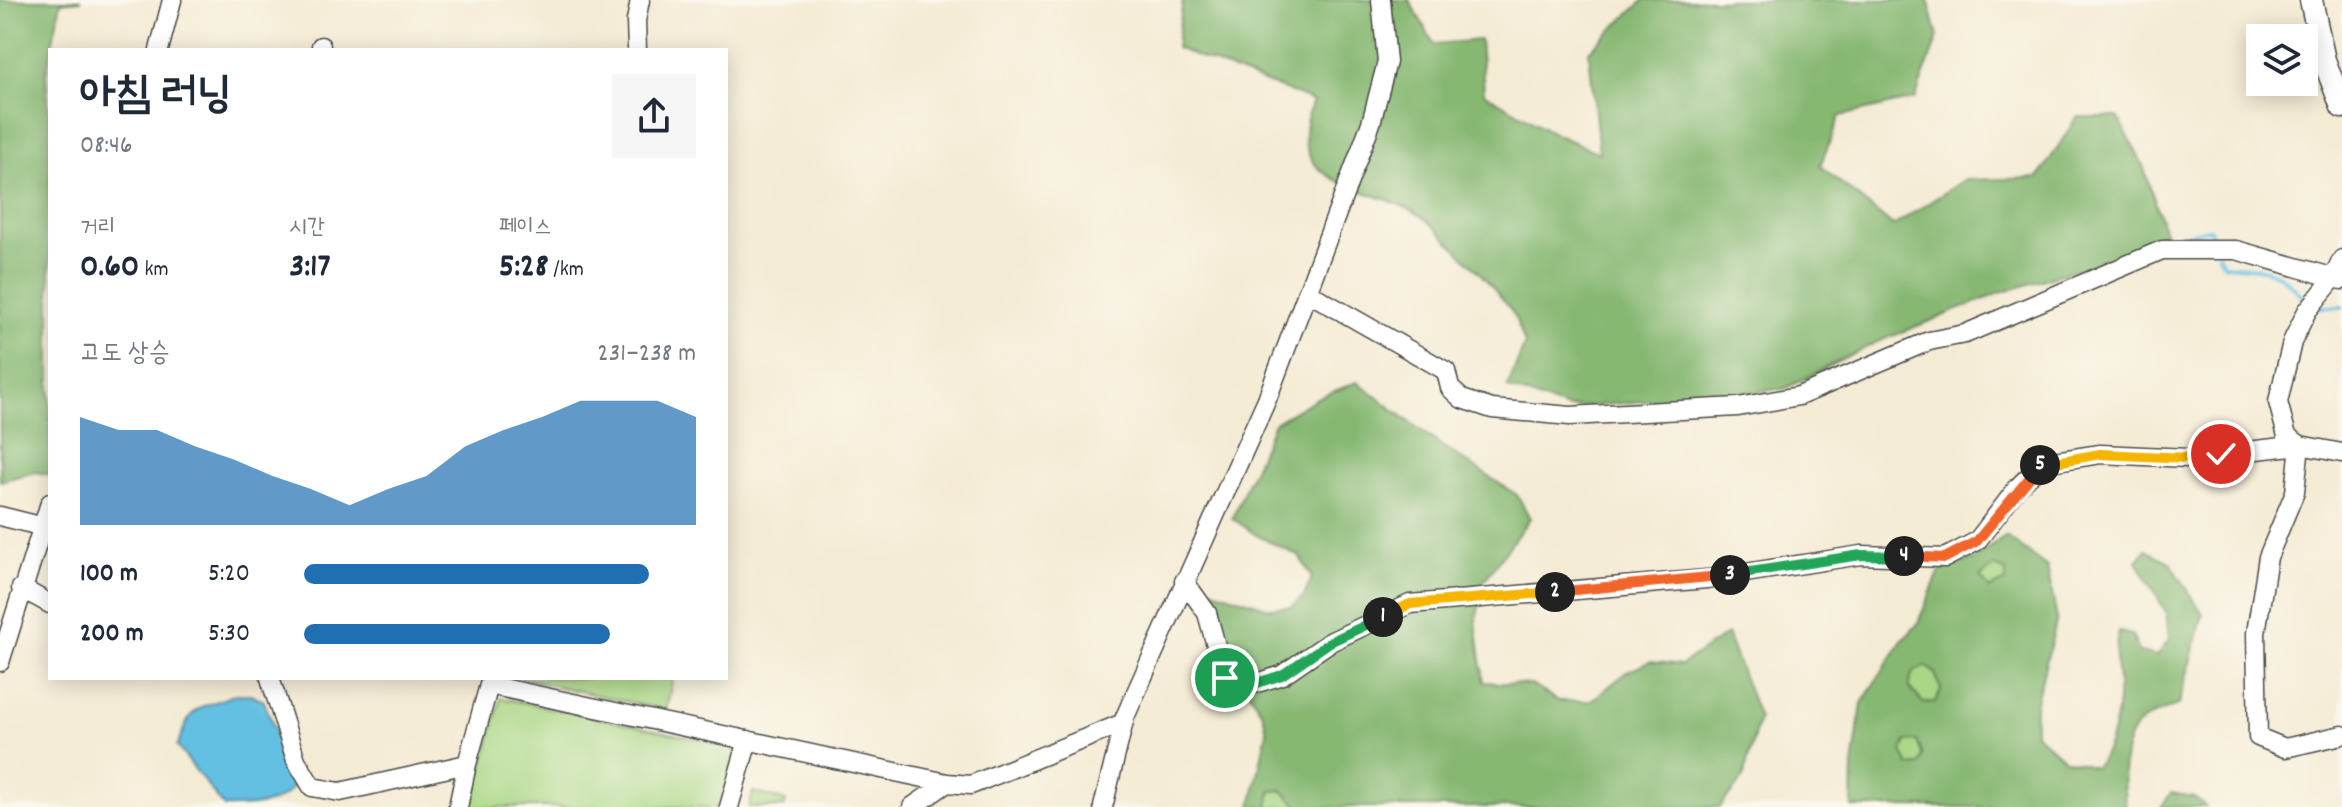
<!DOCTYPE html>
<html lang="ko">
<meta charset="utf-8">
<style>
body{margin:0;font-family:Dekko,"Poor Story",sans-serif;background:#f6f6f7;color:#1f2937;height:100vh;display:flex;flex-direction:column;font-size:30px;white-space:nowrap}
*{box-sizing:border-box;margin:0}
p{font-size:26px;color:#747a83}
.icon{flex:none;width:44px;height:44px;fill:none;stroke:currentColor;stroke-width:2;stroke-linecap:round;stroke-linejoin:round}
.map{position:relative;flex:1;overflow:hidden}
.sheet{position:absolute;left:48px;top:48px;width:680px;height:632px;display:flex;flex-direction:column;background:#fff;border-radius:0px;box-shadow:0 4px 20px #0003}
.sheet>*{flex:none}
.tools{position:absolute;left:2246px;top:24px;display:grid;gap:16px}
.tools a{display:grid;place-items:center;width:72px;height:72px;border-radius:0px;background:#fff;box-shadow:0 4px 20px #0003;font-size:40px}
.pin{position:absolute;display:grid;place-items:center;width:68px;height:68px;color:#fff;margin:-34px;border:4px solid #fff;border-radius:50%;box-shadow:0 2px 8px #0007}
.km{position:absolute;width:40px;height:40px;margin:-20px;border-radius:50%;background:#222;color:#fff;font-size:22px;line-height:40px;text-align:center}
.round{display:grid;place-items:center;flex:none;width:84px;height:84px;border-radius:0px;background:#f6f6f7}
.summary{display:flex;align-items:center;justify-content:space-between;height:136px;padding:0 32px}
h1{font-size:44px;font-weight:700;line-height:60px}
.figures{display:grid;grid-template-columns:repeat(3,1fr);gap:12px;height:136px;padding:8px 32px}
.figures div{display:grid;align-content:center}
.figures b{font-size:34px;font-weight:700}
.figures small{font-size:22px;font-weight:400}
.figures p{font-size:22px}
.chart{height:224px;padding:16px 32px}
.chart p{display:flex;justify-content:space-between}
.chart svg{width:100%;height:144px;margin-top:8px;fill:#1f6fb2;opacity:.7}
ul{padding:0 32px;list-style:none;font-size:26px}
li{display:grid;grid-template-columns:128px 96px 1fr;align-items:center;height:60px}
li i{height:20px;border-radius:10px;background:#1f6fb2}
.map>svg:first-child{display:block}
.green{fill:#a9d785;stroke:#6a8158;stroke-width:2}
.forest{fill:#86b872;stroke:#58724e;stroke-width:2;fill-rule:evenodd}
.water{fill:#64c0e2;stroke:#487686;stroke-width:2}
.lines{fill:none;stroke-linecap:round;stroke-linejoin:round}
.stream{stroke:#64c0e2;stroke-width:4}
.minor-casing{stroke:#494844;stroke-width:21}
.major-casing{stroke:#494844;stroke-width:25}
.minor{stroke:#fff;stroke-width:18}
.major{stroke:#fff;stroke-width:22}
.split-1-casing{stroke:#fff;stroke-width:16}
.split-2-casing{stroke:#fff;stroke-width:16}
.split-3-casing{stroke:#fff;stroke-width:16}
.split-4-casing{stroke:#fff;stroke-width:16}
.split-5-casing{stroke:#fff;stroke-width:16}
.split-6-casing{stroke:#fff;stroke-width:16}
.split-1{stroke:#22a559;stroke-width:10}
.split-2{stroke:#f5b400;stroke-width:10}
.split-3{stroke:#f0652b;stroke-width:10}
.split-4{stroke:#22a559;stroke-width:10}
.split-5{stroke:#f0652b;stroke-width:10}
.split-6{stroke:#f5b400;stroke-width:10}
</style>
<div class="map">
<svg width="2342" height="807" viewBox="0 0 2342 807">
<rect width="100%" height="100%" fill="#fbf7ec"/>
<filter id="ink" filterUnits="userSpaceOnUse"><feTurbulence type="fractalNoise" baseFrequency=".0125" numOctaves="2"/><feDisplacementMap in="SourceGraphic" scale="16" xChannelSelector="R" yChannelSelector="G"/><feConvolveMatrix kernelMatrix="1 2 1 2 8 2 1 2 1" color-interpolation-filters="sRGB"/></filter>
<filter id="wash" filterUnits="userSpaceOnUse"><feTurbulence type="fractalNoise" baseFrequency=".006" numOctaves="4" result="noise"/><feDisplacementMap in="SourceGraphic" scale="32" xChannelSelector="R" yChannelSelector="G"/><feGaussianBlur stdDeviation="1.8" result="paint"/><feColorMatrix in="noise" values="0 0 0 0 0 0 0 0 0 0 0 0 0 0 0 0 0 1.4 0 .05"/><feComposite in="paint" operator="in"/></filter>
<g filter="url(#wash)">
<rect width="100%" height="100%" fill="#f4ebd4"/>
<path class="green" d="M1993 567 2007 572 2006 581 1990 590 1979 578Z
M1925 666 1935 673 1941 690 1935 702 1923 703 1909 687 1912 673Z
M520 678H673L666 710Z
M501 698 737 747 721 807H472Z
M1906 741H1917L1923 757 1920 765 1909 766 1902 752Z
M1282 790 1300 807H1268L1271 791Z
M753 792 786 801 784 807H749Z"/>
<path class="forest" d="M0 0H81L61 2 46 75 50 124V475L36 472 0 481Z
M1183 0H1409L1434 44 1480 40 1484 93 1555 134 1599 153 1589 51 1644 0H1928L1938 37 1915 99 1840 116 1820 166 1893 226 1964 180 2038 178 2077 117H2118L2142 163 2165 232 2119 256 2000 293 1875 343 1784 389 1568 408 1507 388 1525 344C1521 333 1517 319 1511 310 1494 287 1448 238 1426 220 1383 184 1274 193 1313 101L1176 48Z
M1357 382 1439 444 1517 495 1530 518 1484 581 1476 622 1484 682 1531 685 1559 701H1591L1627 672 1651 661 1681 665 1727 634 1759 718 1743 779 1720 807H1300L1282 790 1271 791 1268 807H1251L1267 732 1263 714 1232 664 1211 589 1269 608 1292 607 1304 596 1312 577 1299 556 1256 535 1232 518 1274 423 1317 398Z
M2006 536 2047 567 2057 619 2035 705V733L2064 759 2095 767C2112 750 2120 708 2118 683 2117 664 2113 650 2119 632L2132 635 2139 652 2157 656 2169 640 2166 612 2137 561 2146 550 2170 562 2203 614 2179 704C2167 709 2153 714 2143 721 2119 738 2122 782 2126 807H1852L1853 766 1862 703 1901 642 1917 625 1941 568 1973 560ZM1993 567 2006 571V581L1990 589 1980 577ZM1925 666 1935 673 1941 690 1935 702 1923 703 1909 687 1912 673ZM1906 741H1917L1923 756 1920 765 1909 766 1902 752Z
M2171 793 2194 797 2206 807H2161Z"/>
<path class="water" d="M236 694H251L264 701 295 784C280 807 253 807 224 807L177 746C194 701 195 711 236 694Z"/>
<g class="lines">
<path class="stream" d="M2169 238 2210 229 2213 240
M2218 254 2224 265C2270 268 2278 268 2308 303
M2319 307H2342"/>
</g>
</g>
<g filter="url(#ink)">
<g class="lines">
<defs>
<path id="minor" d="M321 46V50
M159 50 172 0
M637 50 636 21 640 0
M2342 259 2333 279 2307 311 2292 342 2278 402 2287 436 2300 445 2295 492 2268 557 2256 633 2258 737 2285 748 2342 735
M1309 293 1446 371 1450 388 1462 399 1492 409 1570 416 1738 407 1799 396 1929 341 1965 334 2162 250H2236L2342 280
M0 516 40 526
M1184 581 1207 613 1225 678 1254 684 1282 675 1330 642 1410 604 1707 579 1861 555 1945 558 1977 541 2018 487 2042 463 2100 454 2210 459 2221 454 2300 445 2342 453
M21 588 50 604
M0 662 50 503
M270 678 296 760 312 787 340 792 467 764 489 685 947 783 971 785 1123 723
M458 807 467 764
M729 807 748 740
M912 807 947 783
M1103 807 1125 717 1267 399 1371 123 1387 62 1381 0"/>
<path id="major" d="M2311 0 2324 60 2342 107"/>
</defs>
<use href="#minor" class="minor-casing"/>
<use href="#major" class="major-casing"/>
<use href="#minor" class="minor"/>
<use href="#major" class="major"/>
</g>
</g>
<g class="lines" filter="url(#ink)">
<defs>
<path id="split-1" d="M1225 678 1254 684 1282 675 1330 642 1383 617"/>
<path id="split-2" d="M1383 617 1410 604 1555 592"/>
<path id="split-3" d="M1555 592 1730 575"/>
<path id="split-4" d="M1730 575 1861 555 1904 556"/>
<path id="split-5" d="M1904 556 1945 558 1977 541 2040 465"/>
<path id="split-6" d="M2040 465 2100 454 2210 459 2221 454"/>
</defs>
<use href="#split-1" class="split-1-casing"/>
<use href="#split-2" class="split-2-casing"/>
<use href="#split-3" class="split-3-casing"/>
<use href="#split-4" class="split-4-casing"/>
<use href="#split-5" class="split-5-casing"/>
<use href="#split-6" class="split-6-casing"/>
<use href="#split-1" class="split-1"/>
<use href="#split-2" class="split-2"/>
<use href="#split-3" class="split-3"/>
<use href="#split-4" class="split-4"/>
<use href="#split-5" class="split-5"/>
<use href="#split-6" class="split-6"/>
</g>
</svg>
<div class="tools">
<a><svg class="icon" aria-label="layers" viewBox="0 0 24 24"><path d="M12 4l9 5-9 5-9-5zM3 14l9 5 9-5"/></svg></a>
</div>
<div class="pin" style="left:1225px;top:678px;background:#1e9e55"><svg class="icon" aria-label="arrive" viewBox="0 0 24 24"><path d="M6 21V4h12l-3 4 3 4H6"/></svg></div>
<div class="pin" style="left:2221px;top:454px;background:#d93025"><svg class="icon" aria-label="check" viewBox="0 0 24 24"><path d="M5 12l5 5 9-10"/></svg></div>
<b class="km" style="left:1383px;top:617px">1</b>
<b class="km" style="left:1555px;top:592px">2</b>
<b class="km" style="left:1730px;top:575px">3</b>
<b class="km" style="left:1904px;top:556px">4</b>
<b class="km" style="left:2040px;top:465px">5</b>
<section class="sheet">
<div class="summary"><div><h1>아침 러닝</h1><p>08:46</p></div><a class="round"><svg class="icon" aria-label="share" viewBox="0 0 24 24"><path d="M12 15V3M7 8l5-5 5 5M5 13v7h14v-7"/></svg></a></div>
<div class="figures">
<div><p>거리</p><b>0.60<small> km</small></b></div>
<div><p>시간</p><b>3:17</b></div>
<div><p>페이스</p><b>5:28<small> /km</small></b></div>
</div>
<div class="chart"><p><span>고도 상승</span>231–238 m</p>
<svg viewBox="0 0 160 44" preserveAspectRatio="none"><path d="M0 44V11L10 15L20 15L30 20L40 24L50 29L60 33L70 38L80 33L90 29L100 20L110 15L120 11L130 6L140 6L150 6L160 11V44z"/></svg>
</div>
<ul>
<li><b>100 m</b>5:20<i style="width:88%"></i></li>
<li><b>200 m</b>5:30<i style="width:78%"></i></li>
</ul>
</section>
</div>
